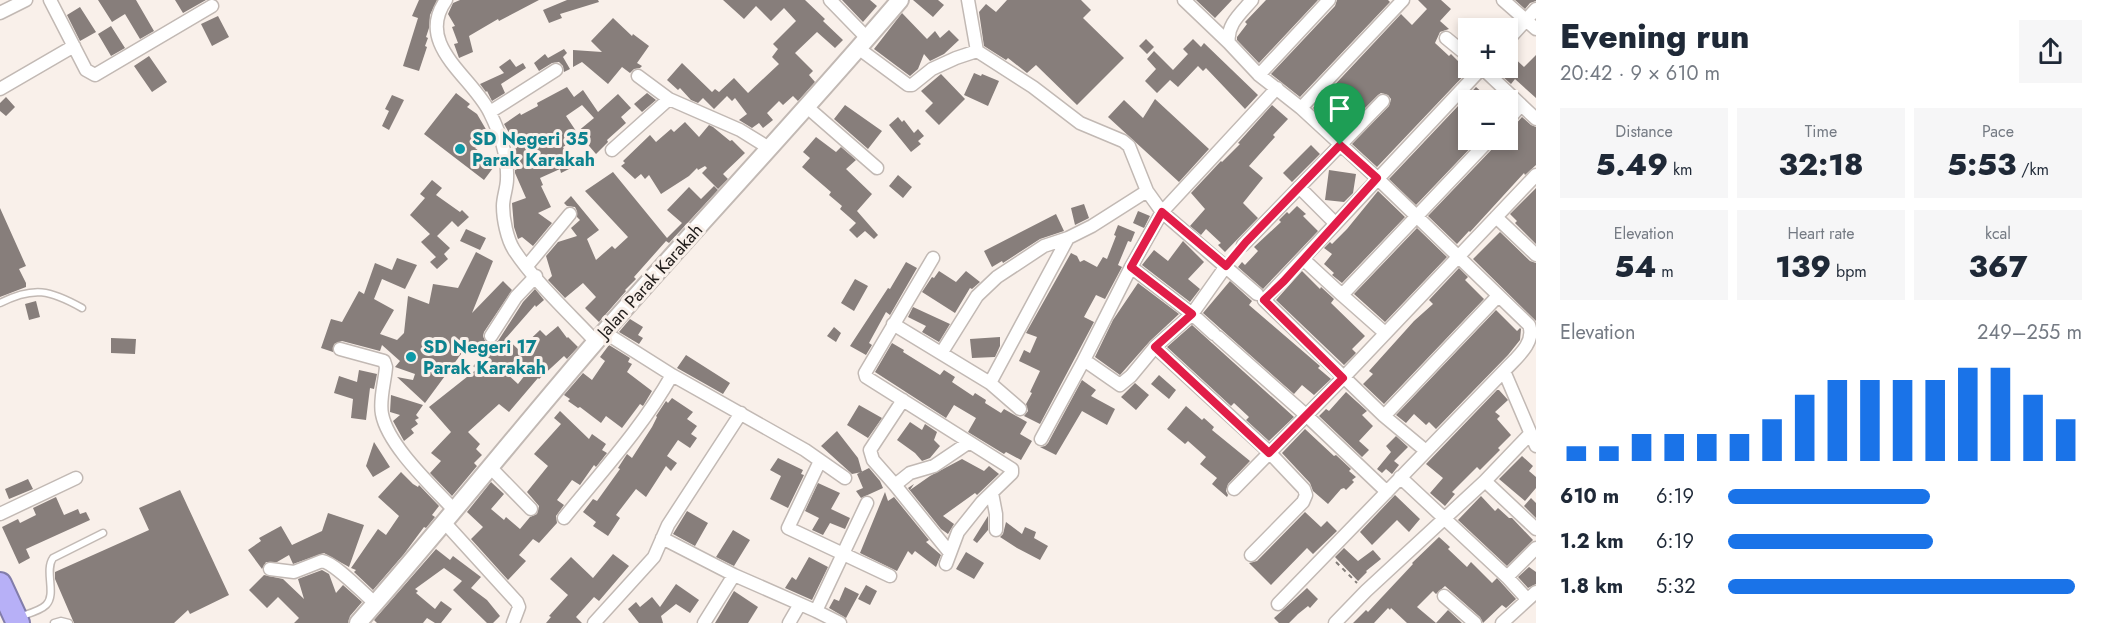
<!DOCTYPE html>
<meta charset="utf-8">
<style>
body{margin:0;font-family:Jost,sans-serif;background:#f6f6f7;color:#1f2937;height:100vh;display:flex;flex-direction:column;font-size:22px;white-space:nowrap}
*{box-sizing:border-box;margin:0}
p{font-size:20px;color:#747a83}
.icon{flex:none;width:33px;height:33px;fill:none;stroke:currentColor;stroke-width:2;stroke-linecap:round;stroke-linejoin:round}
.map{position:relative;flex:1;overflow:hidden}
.panel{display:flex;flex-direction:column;background:#fff;width:570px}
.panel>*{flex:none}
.tools{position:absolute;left:1458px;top:18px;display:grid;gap:12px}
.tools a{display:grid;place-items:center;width:60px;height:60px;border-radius:0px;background:#fff;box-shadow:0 3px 9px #0003;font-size:30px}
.pin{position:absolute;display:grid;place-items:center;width:51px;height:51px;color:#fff;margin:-62px -26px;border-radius:50% 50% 50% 0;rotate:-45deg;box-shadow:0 0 6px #0007}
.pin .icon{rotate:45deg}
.round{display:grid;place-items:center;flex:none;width:63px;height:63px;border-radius:0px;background:#f6f6f7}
.summary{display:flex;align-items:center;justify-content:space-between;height:102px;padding:0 24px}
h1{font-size:33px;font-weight:800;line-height:45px}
.metrics{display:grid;grid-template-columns:repeat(3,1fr);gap:9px;height:102px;padding:6px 24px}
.metrics div{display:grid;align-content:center;border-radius:0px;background:#f6f6f7;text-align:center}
.metrics b{font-size:30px;font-weight:800}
.metrics small{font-size:16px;font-weight:400}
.metrics p{font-size:16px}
.chart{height:168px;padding:12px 24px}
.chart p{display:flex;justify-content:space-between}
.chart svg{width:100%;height:108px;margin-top:6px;stroke:#1a73e8;stroke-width:6}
ul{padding:0 24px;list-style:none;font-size:20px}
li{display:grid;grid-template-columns:96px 72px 1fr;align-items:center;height:45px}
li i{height:15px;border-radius:8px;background:#1a73e8}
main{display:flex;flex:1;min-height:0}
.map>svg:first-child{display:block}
.building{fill:#877e7b;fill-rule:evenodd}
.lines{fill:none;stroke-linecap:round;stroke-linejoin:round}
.lane-casing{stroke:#c2b9b4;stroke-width:9}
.street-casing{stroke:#c2b9b4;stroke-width:15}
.secondary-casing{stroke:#c2b9b4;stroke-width:20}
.highway-casing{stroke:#827daa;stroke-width:26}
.path{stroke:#827c78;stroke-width:2;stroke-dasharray:4.5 4.5;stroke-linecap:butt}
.lane{stroke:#fff;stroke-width:6}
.street{stroke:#fff;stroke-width:12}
.secondary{stroke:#fff;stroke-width:16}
.highway{stroke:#b7b0f7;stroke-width:22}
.route-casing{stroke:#fff;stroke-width:12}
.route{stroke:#e11d48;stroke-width:8}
.culture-dot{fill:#0f9aa8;stroke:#f9f0ea;stroke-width:2}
.labels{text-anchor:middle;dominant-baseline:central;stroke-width:6;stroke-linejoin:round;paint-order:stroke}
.culture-label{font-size:18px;font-weight:bold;fill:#0d838f;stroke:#f9f0ea;text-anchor:start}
.street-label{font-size:18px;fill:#211d1b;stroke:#f9f0ea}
</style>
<main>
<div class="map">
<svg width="1536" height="623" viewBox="0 0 1536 623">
<rect width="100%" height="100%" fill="#f9f0ea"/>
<path class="building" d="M98 0H136L154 31 140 39 125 14 112 22Z
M175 0H206L183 13Z
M419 0H437L430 15 429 28 426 37 428 38 425 46 427 47 419 71 403 66 418 18 412 16Z
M460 0H539L499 21 498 19 469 36 473 52 459 58 454 44 458 43 452 27 455 26 448 14 453 3Z
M567 0H598L599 2 560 14 562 18 549 23 543 10Z
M723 0H805L825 19 823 21 843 40 835 48 817 32 795 53 813 71 809 75 815 82 798 101 793 96 783 105 779 101 767 113 773 120 763 128 759 123 752 128 739 120 747 114 735 98 732 101 727 96 714 109 703 98 698 103 691 100 680 88 678 90 667 80 682 63 712 92 715 89 719 92 734 78 748 93 779 64 772 57 778 49 773 44 796 21 784 8 771 21 756 6 744 19Z
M842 0H870L877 6 863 22Z
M913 0H938L944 5 933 17Z
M1007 0H1081L1091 10 1083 18 1124 58 1077 105 1036 65 1027 73 1008 58 1006 60 984 46 979 12 986 4 996 12Z
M1196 0H1232L1215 18Z
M1266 0H1318L1259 63 1237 40V37L1247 24 1245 22Z
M1337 0H1388L1390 2 1300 97 1271 74 1335 6Z
M1418 0H1441L1451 9 1440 21 1449 29 1440 32 1435 43 1449 56 1451 54 1458 61 1459 60 1468 64 1467 66 1470 69 1377 167 1352 144 1389 106 1391 99 1388 95 1381 93 1378 95 1340 133 1313 108 1401 14 1412 25 1427 9Z
M1515 0H1536V1L1530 3 1525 9Z
M80 7 96 32 80 41 67 15Z
M902 13 927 39 935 31 940 38 949 30 959 40 944 54 930 61 924 54 918 69 910 76 874 49Z
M218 16 229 37 212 46 201 24Z
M613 18 632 36 633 34 649 46 637 63 642 66 640 68 634 69 630 73 622 67 608 84 582 62 573 67V50L602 52 591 41Z
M111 26 125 48 111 56 98 34Z
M1146 39 1154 47 1147 54 1139 46Z
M1193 39 1201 47 1204 43 1258 95 1245 109 1206 68 1203 71 1198 66 1178 87 1170 80 1157 93 1145 81 1156 69 1147 59 1154 51 1173 70 1188 54 1183 49Z
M564 49 567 53 563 57 570 69 564 72 563 66 559 62 552 63 539 71 534 63 545 54 548 58Z
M1508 52 1524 67 1536 55V98L1515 79 1511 84 1493 68H1508Z
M149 56 167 82 152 92 134 66Z
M510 59 516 67 523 63 526 68 501 84 505 93 492 101 487 91 486 92 480 84 504 73 499 67Z
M974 73 981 76 982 74 999 81 988 106 964 95Z
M941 74 965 99 939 125 925 111 933 103 921 91Z
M567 87 574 97 583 90 598 112 618 94 631 108 621 117 626 123 607 140 608 142 596 154 577 132 594 118 582 105 566 116 580 137 563 147 573 167 561 173 560 169 540 178 543 185 541 186 551 207 538 213 552 223 533 246 522 237 518 239 514 227 512 203 526 198 515 173V170L522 167 513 156 512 148 516 145 504 124 520 113 521 115 538 106 537 103Z
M1476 87 1491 100H1468V140H1478L1416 205 1389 179Z
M456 93 470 104 467 107 477 114 491 138 475 148 496 164 484 180 424 134Z
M647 93 656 100 642 112 634 104Z
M392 95 404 100 389 130 382 126 389 111 385 109Z
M6 97 15 107 6 116 0 111V103Z
M1155 99 1209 149 1179 182 1108 117 1124 100 1143 118Z
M845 105 882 131 868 149 834 119Z
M1272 105 1288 119 1273 135 1275 137 1249 166 1263 178 1243 203 1258 218 1225 252 1218 245 1221 243 1206 229 1201 235 1190 226 1205 209 1191 193 1221 161 1222 162 1240 144 1238 143Z
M898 117 902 122 904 120 914 133 918 129 924 136 918 141 921 144 911 152 889 125Z
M1522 117 1531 125 1536 127V165L1525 175 1524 173 1470 232 1469 231 1457 244 1428 216 1495 146 1497 140H1508V128L1514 126Z
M685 122 699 137 709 125 713 127 730 141 732 140 745 153 723 174 728 179 718 189 702 173 707 168 705 166 698 170 697 168 689 176 661 194 649 175 645 179 641 174 635 179 621 166 625 163 623 161 650 135 656 142 671 129 674 132Z
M816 137 836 152 841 147 856 160 846 169 872 194 857 211 878 235 874 239 865 231 857 238 849 230 856 223 840 209 842 206 829 195 831 192 802 167 810 158 803 152Z
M1311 145 1320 154 1292 182 1283 173Z
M1329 170 1356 174 1353 193 1344 202 1325 200Z
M613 172 667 238 682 223 667 210 689 187 701 199 714 186 718 190 669 243 666 241 634 277 636 279 625 290 626 291 599 322 585 308 596 297 583 283 565 298 548 280 552 276 546 256 558 242 577 236 571 228 580 220 577 217V211L575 207 567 206 564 203 571 196 599 230 587 239 596 260 612 246 615 249 628 237 585 191Z
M898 175 912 187 903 198 889 186Z
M432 180 442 188 436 195 460 212 462 210 469 217 458 227 452 221 437 236 450 248 444 254 448 259 437 269 430 262 436 257 421 242 430 234 410 215 425 198 420 194Z
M1536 188V244L1515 223 1517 221 1510 214Z
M1378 191 1405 217 1342 283 1332 275 1334 273 1324 264 1332 254 1324 248 1330 242 1332 244 1347 229Z
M1084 204 1089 218 1075 225 1071 208Z
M1297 206 1306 214 1303 216 1318 231 1263 289 1238 267 1242 262 1245 265 1258 251 1254 247 1281 222 1279 220 1287 212 1289 214Z
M0 208 26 266 19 269 26 283V287L0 297Z
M1138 211 1150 216 1144 228 1133 223Z
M1056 214 1064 231 1040 239 1003 263 1002 261 992 267 984 251Z
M1118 225 1135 232 1131 242 1128 241 1118 265 1122 267 1105 299 1096 295 1084 317 1094 322 1040 424 1024 416 1028 411 1026 404 1032 393 1030 392 1040 371 1019 361 1024 350 1030 353 1037 337 1026 333 1071 253 1077 256 1080 262 1084 260 1097 267 1103 257 1107 259 1116 236 1114 235Z
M1417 228 1447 257 1385 322 1354 294Z
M466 229 486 238 480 250 460 241Z
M1500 232 1530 261 1536 263V321L1473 259Z
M1183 241 1204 262 1188 279 1200 289 1190 302 1142 265 1154 250 1168 261Z
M476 252 493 261 472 313 503 281 512 290 484 332 483 336 486 343 491 344 498 341 523 302 535 289 544 300 536 307 535 305 506 338 519 350 540 330 546 336 558 326 567 338 568 337 578 347 567 359 564 356 539 379 538 378 509 412 499 404 468 432 480 444 476 449 482 455 474 463 477 466 452 496 430 473 441 461 431 453 451 432 429 407 477 369 473 366 482 357 467 346 425 403 397 377 413 380 415 374 395 367 400 361 382 345 380 351 342 341 334 344 333 352 321 348 331 319 342 322 359 291 364 294 375 263 392 270 397 258 417 265 405 289 382 279 374 299 394 310 380 334 397 340 404 333 408 296 429 304 433 284 458 288ZM516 359 529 370 518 384 504 371Z
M906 262 917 268 890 315 886 312 869 343 872 345 866 355 850 346 888 288 890 289Z
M1459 268 1468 277 1465 280 1484 299 1384 404 1363 384 1373 374 1369 371 1414 321 1433 304 1429 300Z
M939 271 956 282 966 271 980 282 972 289 970 288 955 313 922 292 932 277 934 278Z
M1302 271 1320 289 1321 287 1334 299 1331 303 1365 336 1352 349 1356 353 1344 365 1276 300Z
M855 279 868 286 854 311 841 303Z
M1230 281 1252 301 1249 305 1320 366 1318 368 1331 379 1314 395 1302 385 1294 394 1203 313Z
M1138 283 1179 314 1150 341 1120 375 1095 357 1113 320Z
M36 301 40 317 29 320 25 304Z
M913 307 950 324 939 342 922 332 926 326 908 317Z
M1496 310 1517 331 1520 328 1521 329 1520 340 1508 355 1436 429 1429 422 1426 425 1414 414 1406 423 1396 415Z
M630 319 643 327 638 335 643 338 639 344 619 332Z
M1192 325 1294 417 1269 441 1246 420 1249 417 1234 403 1231 406 1167 347Z
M834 327 841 333 836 342 827 336Z
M1000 337V346L995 357 972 358 970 339Z
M111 338 136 339 135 354 111 353Z
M892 343 904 350 903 352 940 375 944 370 955 377 952 382 973 396 975 393 986 400 985 403 1001 413 1004 409 1027 422 1020 434 1032 441 1021 460 1006 452 1004 454 968 432 976 418 954 405 946 418 875 372Z
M609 345 630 358 628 362 632 364 627 372 652 391 643 406 640 404 622 428 606 416 601 423 580 407 578 408 568 401 570 399 564 395 583 373 592 380 605 361 600 357Z
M686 355 730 383 723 394 677 368Z
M359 370 377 374 374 389 370 388 366 420 351 418 353 399 334 393 339 376 357 382Z
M1159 375 1176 390 1169 399 1151 384Z
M1082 380 1096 390 1091 396 1115 409 1107 425 1082 411 1056 455 1040 447 1045 446 1048 443Z
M1135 383 1149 395 1136 410 1121 397Z
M1497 390H1499L1508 400 1495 412 1500 416 1497 419 1511 435 1498 448 1500 450 1480 470 1477 467 1452 492 1455 494 1445 506 1430 493 1443 478 1426 464Z
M1346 392 1367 411 1362 415 1373 426 1359 441 1369 450 1362 457 1319 416 1326 409 1329 411Z
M391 395 423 405 416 415 419 418 415 420 418 424 411 429 414 433 404 441 393 421 400 415 390 412Z
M672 398 693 412 687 419 697 426 691 434 697 438 690 448 678 440 667 456 677 463 671 471 666 466 646 497 636 489 616 515 620 518 608 536 593 526 596 522 583 512 593 499 597 501 620 469 618 468 627 454 632 458 652 427 657 417 656 416 666 401 668 403Z
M859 405 882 418 868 438 847 425Z
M1186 406 1202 420 1204 418 1214 427 1212 430 1250 461 1228 484 1226 491 1228 495 1227 497 1212 484 1217 478 1200 464 1206 457 1188 441 1185 444 1167 429Z
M560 411 589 439 592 434 606 444 602 450 607 453 596 467 594 465 580 485 572 480 557 500 564 505 556 516 557 523 539 543 533 539 519 555 526 561 508 580 471 539 483 527 467 512 491 482 504 494 491 509 504 520 506 517 520 529 530 517 537 514 539 506 527 492 548 466 534 454 561 424 554 418Z
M910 422 922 430 925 424 937 432 934 440 940 446 930 458 922 461 915 453 897 440Z
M1305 429 1334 456 1336 455 1351 469 1349 471 1356 477 1352 480 1354 482 1346 490 1344 488 1341 489 1328 504 1313 491 1310 483 1282 453Z
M837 431 858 458 862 472 852 474 821 446Z
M1396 436 1408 447 1394 461 1399 465 1392 474 1386 469 1382 473 1377 469 1391 452 1386 446Z
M374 442 390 467 373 477 366 466Z
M1522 456 1533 466 1529 471 1536 477V488L1525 501 1499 479Z
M778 458 803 470 801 474 804 475 788 508 770 499 781 476 770 470Z
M962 459 984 471 989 466 999 474 977 495 975 493 943 516 954 524 948 534 941 529 908 488 914 484 910 490 930 476Z
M869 468 880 481 883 488 861 498 856 491 863 488 857 474Z
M401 472 413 484 418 487 419 485 439 506 432 515 435 517 426 528 424 527 404 554 373 590 354 572 356 570 351 568 378 529 386 535 399 516 378 497Z
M28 479 33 489 9 499 5 489Z
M818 483 840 493 831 509 850 518 845 529 830 523 823 535 812 530 819 518 805 511Z
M180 490 229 595 190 614 188 610 174 623H74L55 579V572L149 530 139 508Z
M885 492 888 501 894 497 929 540 926 542 941 555 936 567 915 551 912 555 908 551 897 571 860 553Z
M1395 495 1420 519 1409 532 1397 520 1372 545 1360 532Z
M1481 496 1495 511 1498 508 1509 518H1512L1533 540 1507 566 1458 520Z
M56 497 64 515 78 509 80 514 86 512 90 520 26 549 30 558 19 564 2 527 18 519 20 523 36 515 33 508Z
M1531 498 1536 503V518L1524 506Z
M687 511 708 523 695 546 673 534Z
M1305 512 1321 527 1327 521 1337 531 1313 554 1307 548 1271 585 1249 563 1257 561Z
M328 513 364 525 349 567 324 553 293 564 289 555 277 562H266L262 569 248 550 261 541 259 538 281 526 292 545 322 531Z
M988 516V530L977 543 973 540Z
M1006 522 1022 534 1025 527 1036 532 1034 538 1048 546 1040 560 1017 548 1000 537 1003 534Z
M733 530 750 540 734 566 716 557Z
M1439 537 1450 547 1448 549 1467 567 1471 562 1492 583 1497 578 1516 599 1506 608 1502 605 1483 623 1480 617 1445 586 1436 594 1433 591 1417 607 1436 623 1448 610 1462 623H1407L1391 608 1390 610 1388 608 1374 623H1353L1366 610 1368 612 1413 564 1412 563Z
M1344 548 1358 561 1373 550 1381 559 1366 571 1367 572 1358 581 1335 557Z
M436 549 450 560 453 556 481 577 471 588 487 600 500 616 493 623H487L453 590 462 581 444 568 415 589 418 591 416 593 435 609 441 601 452 609 441 623H435L427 618 423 623H377L374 620Z
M966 552 984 563 974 579 956 569Z
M613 554 629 566 599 601 594 597 576 617 582 623H546L551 617 549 616 568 595 550 579 571 557 593 578Z
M809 557 828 567 812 600 785 588 792 577 796 580Z
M1529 567 1536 572V584L1528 588 1518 577Z
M322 570 329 574 336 593 343 585 362 602 350 616 348 623H294L299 618 278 597 267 608 249 590 264 575 283 579 304 599 298 579Z
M676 584 699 600 690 613 676 604 661 616 663 623H639L628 609 636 602 640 607 652 597 660 607Z
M866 585 877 591 870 605 858 599Z
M845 587 859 594 846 618 829 608 834 599 839 601Z
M1307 588 1318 599 1310 608 1308 606 1298 614 1289 623H1279L1274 618Z
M734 591 758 607 748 623H715Z"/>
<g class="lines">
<defs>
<path id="lane" d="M0 303C34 286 50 290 82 308
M19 617C27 614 40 611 46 605 57 594 44 571 53 558L103 533
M54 623 61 621 69 623"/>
<path id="street" d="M50 0 86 70 95 75 212 6
M446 0C414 45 473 77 490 113 500 133 508 157 507 179 507 188 503 197 503 206 503 219 507 239 514 250 535 282 570 314 596 342
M830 0 867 38
M968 0 977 51 1033 87 1080 123 1123 141 1129 146 1147 191 1162 212 1277 88
M1184 0 1229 43
M1252 0C1241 13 1226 25 1229 43L1259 75 1301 108 1377 178 1529 325C1536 343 1516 358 1504 371L1536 446
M1503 0 1536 29
M0 13 26 0
M1446 38 1468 56
M1508 40 1536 9
M858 48 908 85H912L932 69 956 58 977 51
M1482 68 1264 300 1384 416 1498 296
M1482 68 1536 119
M1259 75 1329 0
M638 76 669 99
M0 89 74 46
M807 107 877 168
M1301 108 1403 0
M490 112 556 70
M1508 120 1521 105
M612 150 669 99 740 130 769 148
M1299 187 1335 223
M1496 217 1536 255
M1243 245 1383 101
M933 258 865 373 866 377 1012 469V473L982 502 958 532 946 564
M1303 259 1342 295 1489 140
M527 266 570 214
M1226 266 1192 314 1155 347 1269 452 1304 489 1306 495 1303 502 1251 555
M1131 267 1162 212 1257 294
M1342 295 1385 333
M893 324 990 383 1020 409
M491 336 516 297 536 276
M1218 337 1307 416 1387 492
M340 349 384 361 386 367C385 381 379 400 382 414 388 446 433 487 455 511
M942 352 977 296 997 277 1044 246 1068 238 1092 226 1147 191
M1084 360 1131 267 1192 314 1214 334
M672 375 805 450 845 478
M990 383 1068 238
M903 400 870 450 873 460 895 485 910 473 934 466 968 443
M1384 416 1426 451
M1041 439 1084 360 1120 385 1131 376 1155 347
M820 461 788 528 890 576
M491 468 531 509
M1400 477 1507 577
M1485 481 1536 529
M895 485 950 553
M1234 489 1343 378 1536 175
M992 493 996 514V530
M0 514 76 478
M564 518C602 471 642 428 672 375L604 332
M445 523 517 602 519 607 513 623
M662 538 734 575 816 611 840 623
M270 569 294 572 322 561C335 563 364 594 375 603
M1444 596 1475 623
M1527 599 1507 577 1536 548
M1278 604 1504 371
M816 611 867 503
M594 623 654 557 668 525 741 413
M704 623 734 575
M789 623 800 604
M1335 623 1366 591 1485 481 1530 434
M1502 623 1536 592"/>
<path id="secondary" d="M358 623C440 530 517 433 598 339 698 225 802 115 900 0"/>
<path id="highway" d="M0 584 18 623"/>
</defs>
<use href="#lane" class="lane-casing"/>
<use href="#street" class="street-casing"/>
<use href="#secondary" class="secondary-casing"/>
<use href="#highway" class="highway-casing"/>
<path class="path" d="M1336 562 1357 583"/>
<use href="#lane" class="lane"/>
<use href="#street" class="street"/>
<use href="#secondary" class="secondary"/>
<use href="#highway" class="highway"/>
</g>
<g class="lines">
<defs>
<path id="route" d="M1340 145 1377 178 1284 281 1264 300 1343 378 1269 453 1155 347 1192 314 1131 267 1162 212 1226 266 1246 242Z"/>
</defs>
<use href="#route" class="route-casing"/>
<use href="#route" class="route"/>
</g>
<g class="culture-dot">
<circle cx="460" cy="149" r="6"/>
<circle cx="411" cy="357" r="6"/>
</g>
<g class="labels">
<g class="culture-label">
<text x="472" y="139">SD Negeri 35<tspan x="472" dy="21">Parak Karakah</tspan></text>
<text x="423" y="347">SD Negeri 17<tspan x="423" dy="21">Parak Karakah</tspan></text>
</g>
<g class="street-label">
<text transform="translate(650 281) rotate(-48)">Jalan Parak Karakah</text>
</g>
</g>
</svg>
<div class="tools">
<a>+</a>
<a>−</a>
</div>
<div class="pin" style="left:1340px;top:145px;background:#1e9e55"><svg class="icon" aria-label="arrive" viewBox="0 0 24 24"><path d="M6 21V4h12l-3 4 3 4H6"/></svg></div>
</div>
<section class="panel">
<div class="summary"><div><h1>Evening run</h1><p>20:42 · 9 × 610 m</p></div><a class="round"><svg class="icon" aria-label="share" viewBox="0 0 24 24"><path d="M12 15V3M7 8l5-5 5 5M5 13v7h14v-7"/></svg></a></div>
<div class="metrics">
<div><p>Distance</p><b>5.49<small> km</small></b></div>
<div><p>Time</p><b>32:18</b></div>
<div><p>Pace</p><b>5:53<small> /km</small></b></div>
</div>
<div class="metrics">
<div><p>Elevation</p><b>54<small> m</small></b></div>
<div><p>Heart rate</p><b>139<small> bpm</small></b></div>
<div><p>kcal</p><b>367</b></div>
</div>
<div class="chart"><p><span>Elevation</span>249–255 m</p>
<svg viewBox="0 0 160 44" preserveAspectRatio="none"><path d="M5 44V38M15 44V38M25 44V33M35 44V33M45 44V33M55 44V33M65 44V27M75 44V17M85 44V11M95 44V11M105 44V11M115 44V11M125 44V6M135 44V6M145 44V17M155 44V27"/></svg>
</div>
<ul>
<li><b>610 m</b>6:19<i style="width:57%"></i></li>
<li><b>1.2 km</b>6:19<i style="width:58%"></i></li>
<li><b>1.8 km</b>5:32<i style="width:98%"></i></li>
</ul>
</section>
</main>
